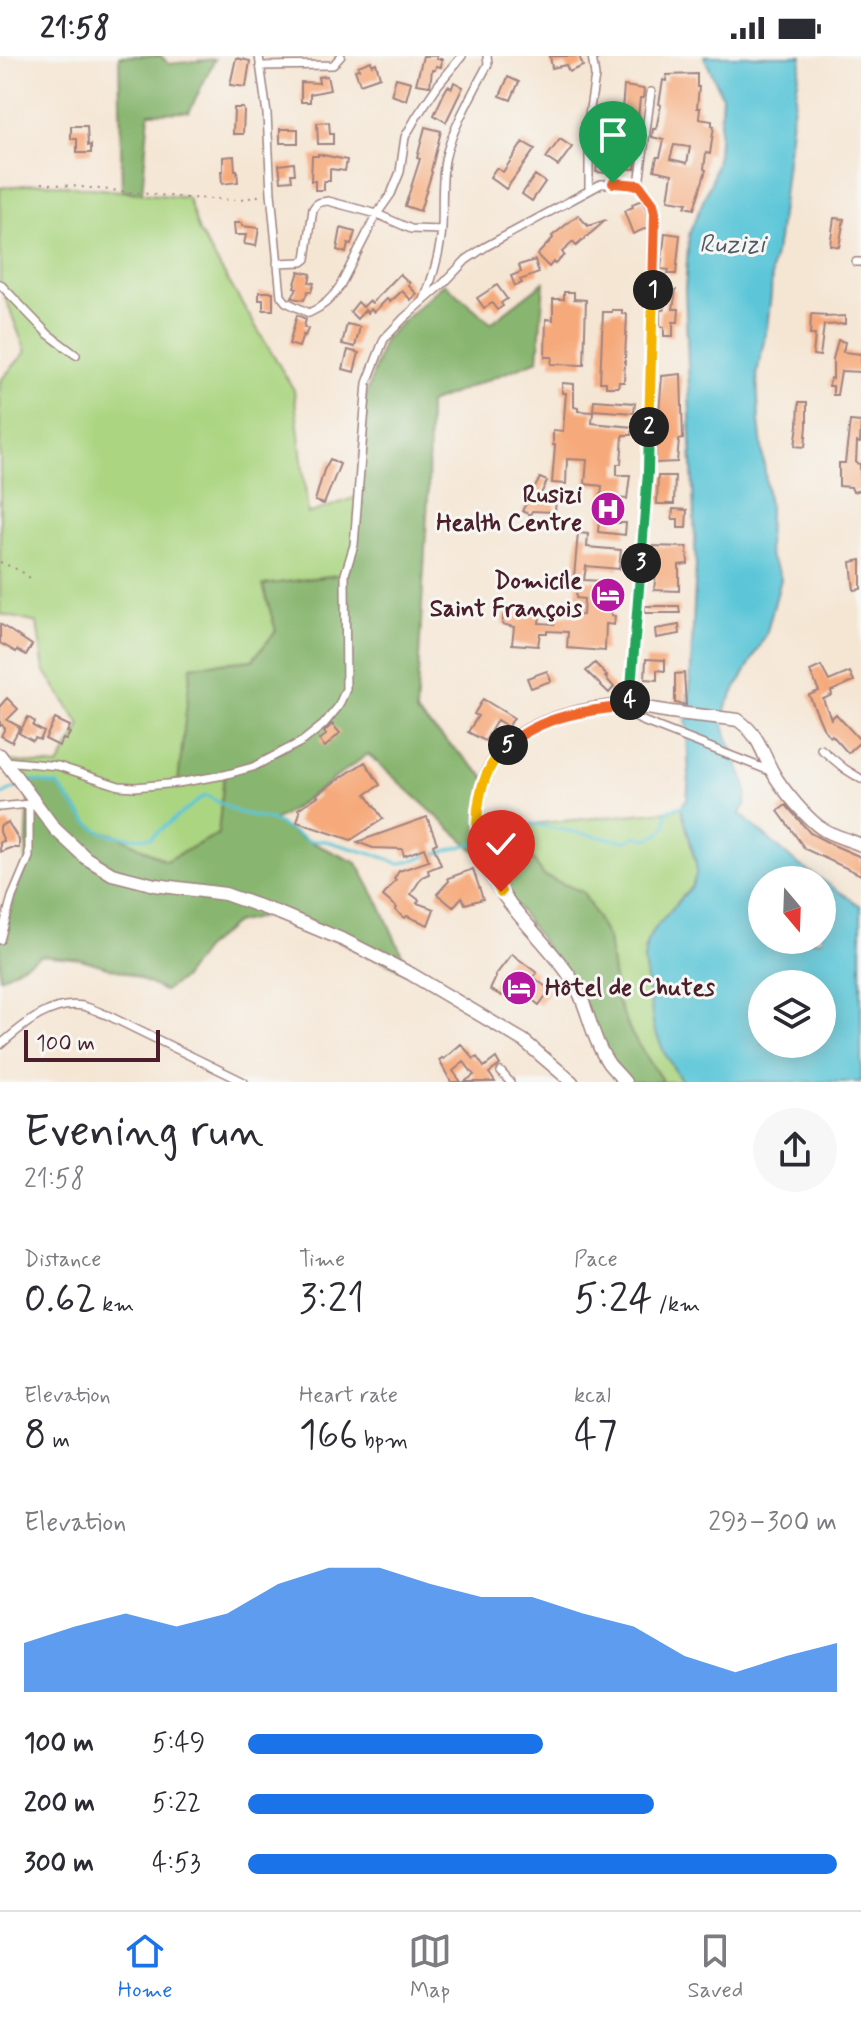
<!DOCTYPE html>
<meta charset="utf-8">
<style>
body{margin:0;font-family:Mynerve,sans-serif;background:#f7f7f7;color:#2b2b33;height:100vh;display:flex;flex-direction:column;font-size:30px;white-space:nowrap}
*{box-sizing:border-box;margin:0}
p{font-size:26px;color:#7c7c81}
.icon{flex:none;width:44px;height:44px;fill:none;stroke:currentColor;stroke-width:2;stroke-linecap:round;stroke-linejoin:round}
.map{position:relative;height:1026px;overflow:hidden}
.side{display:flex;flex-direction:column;background:#fff;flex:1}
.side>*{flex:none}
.needle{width:52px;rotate:161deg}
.fabs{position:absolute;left:748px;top:810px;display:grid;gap:16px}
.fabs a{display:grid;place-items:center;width:88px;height:88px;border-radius:50%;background:#fff;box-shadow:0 4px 20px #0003;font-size:40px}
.scale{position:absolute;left:24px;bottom:20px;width:136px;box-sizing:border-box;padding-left:8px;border:4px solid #4a1f2b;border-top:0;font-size:22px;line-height:28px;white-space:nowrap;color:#4a1f2b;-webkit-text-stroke:6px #f6f6f2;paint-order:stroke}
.pin{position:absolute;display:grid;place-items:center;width:68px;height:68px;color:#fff;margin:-82px -34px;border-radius:50% 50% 50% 0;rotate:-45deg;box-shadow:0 0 8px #0007}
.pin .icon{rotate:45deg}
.km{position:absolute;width:40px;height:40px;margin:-20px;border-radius:50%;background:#222;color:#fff;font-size:22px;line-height:40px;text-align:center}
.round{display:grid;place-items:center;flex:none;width:84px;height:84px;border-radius:42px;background:#f7f7f7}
.summary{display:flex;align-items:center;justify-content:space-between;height:136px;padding:0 24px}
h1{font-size:44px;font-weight:600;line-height:60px}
.figures{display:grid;grid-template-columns:repeat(3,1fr);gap:12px;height:136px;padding:8px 24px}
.figures div{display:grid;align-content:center}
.figures b{font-size:40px;font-weight:600}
.figures small{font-size:22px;font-weight:400}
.figures p{font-size:22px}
.chart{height:224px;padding:16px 24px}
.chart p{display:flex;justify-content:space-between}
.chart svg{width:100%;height:144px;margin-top:8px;fill:#1a73e8;opacity:.7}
ul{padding:0 24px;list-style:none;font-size:26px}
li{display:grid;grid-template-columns:128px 96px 1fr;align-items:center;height:60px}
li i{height:20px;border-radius:10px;background:#1a73e8}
.status{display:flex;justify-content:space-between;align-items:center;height:56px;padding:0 40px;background:#fff;direction:ltr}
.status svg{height:22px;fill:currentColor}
.tabs{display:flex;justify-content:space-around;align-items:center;height:112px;border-top:2px solid #e1e1e2;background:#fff;font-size:22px;color:#7c7c81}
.tabs a{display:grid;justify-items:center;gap:4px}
.tabs .current{color:#1a73e8}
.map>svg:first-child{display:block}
.green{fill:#abd581;stroke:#7a7a56;stroke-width:2}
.forest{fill:#88b66f;stroke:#696a4d;stroke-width:2}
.water{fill:#5cc6d8;stroke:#537282;stroke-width:2;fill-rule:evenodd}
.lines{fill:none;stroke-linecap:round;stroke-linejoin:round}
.stream{stroke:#5cc6d8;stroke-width:3}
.building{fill:#f6aa7c;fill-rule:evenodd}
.minor-casing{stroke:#a08280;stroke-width:10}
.primary-casing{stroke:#a08280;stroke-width:15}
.trunk-casing{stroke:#a08280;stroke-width:15}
.path{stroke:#a08280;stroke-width:2;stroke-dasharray:2 6;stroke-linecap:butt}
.minor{stroke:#fff;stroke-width:7}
.primary{stroke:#fff;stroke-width:12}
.trunk{stroke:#fff;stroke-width:12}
.split-1-casing{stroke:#fff;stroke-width:16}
.split-2-casing{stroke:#fff;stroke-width:16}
.split-3-casing{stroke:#fff;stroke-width:16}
.split-4-casing{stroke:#fff;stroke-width:16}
.split-5-casing{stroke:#fff;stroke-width:16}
.split-6-casing{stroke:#fff;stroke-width:16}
.split-1{stroke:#f0652b;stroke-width:10}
.split-2{stroke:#f5b400;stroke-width:10}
.split-3{stroke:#22a559;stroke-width:10}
.split-4{stroke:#22a559;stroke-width:10}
.split-5{stroke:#f0652b;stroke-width:10}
.split-6{stroke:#f5b400;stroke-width:10}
.labels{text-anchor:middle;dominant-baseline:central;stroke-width:6;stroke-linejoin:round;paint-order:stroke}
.poi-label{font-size:24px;font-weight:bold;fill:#4a1f2b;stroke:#f6f6f2;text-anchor:end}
.water-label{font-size:26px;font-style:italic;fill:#505968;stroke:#f6f6f2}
</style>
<div class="status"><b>21:58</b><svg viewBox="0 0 49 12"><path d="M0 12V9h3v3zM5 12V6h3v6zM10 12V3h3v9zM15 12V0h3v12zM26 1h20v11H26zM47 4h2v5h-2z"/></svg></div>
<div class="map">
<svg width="861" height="1026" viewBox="0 0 861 1026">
<rect width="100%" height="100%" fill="#f6f6f2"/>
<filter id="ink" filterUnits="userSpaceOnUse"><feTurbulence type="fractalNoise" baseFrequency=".0125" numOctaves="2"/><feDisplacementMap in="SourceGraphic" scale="16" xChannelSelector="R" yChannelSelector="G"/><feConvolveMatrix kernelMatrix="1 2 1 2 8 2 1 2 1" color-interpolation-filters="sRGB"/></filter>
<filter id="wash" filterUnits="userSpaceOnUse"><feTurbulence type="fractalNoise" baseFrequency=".006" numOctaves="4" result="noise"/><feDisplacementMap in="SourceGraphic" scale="32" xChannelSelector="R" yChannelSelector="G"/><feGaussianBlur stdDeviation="1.8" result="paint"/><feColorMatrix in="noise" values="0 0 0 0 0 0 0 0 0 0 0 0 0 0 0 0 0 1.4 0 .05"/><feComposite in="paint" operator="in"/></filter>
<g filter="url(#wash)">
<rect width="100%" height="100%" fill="#f5e6d4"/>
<path class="green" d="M42 127 188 142 199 176 294 334 308 458 357 441 354 489 345 518 263 529 276 575 252 604 191 610 224 719 218 778 166 805 117 779 99 775 86 764 58 729 29 736 5 705 58 710 81 670 44 614 37 567 0 558V325L26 296 0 228V132Z
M681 750 696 808V819L692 830 656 871 647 885 644 905 664 996 682 1026H663L632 979 617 945 608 883 583 837 544 820 512 773 532 768 667 755Z"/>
<path class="forest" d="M119 0H161L169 8 215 3 189 56 149 57 142 137 122 135Z
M544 226 538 304 429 347 428 441 416 657 486 722 480 781 512 773 544 820 583 836 608 883 617 945 632 979 663 1026H625L608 1007 581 942 483 802 368 698 286 758 274 765 300 781 357 807 379 847 411 918 279 857 235 867 206 891 182 923 164 935 130 918 81 903 41 899 0 922V884L26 807 29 736 31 724 58 729 86 764 99 775 117 779 166 805 218 778 224 719 178 727 191 610 253 604 276 575 263 529 345 518 354 489 364 347 384 283 444 227 491 267Z"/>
<path class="water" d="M704 0H802L792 61 778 184 772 211 771 238 767 271 757 317 759 366 769 451 768 493 770 502 778 514 781 523 766 579 726 650 723 665 727 680 743 721 747 736 745 749 740 758 795 806 861 850V1026H682L664 996 654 972 644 905 647 885 656 871 692 830 696 819V808L681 750 687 743 689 721 686 655 690 633 696 509 685 233 689 178 712 124 718 99 722 40ZM762 824H822V884H762ZM762 928H822V988H762Z"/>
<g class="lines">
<path class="stream" d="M25 728 31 724 58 729C70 743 82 764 98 774 112 782 134 781 150 782L205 739 237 756 273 765 309 785H326L386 802 399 808 428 800
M0 740 18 731
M481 785 532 768 616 784 628 785 636 780 647 783 658 779 666 770 667 755 684 749
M435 798 474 787"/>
</g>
<g id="blocks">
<path class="building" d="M423 0H437V3H442L441 11 436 10 435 14H432L430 30 416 28Z
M550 0H579L583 10 569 16 566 9 552 12Z
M236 2 250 5 246 31 230 29Z
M371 5 372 9 376 7 380 21 360 28 355 14 359 13 358 10Z
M697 18V31H699L697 52H700L699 63 712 65V70H714L710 98 706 97 704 113 706 114 694 153 685 151 687 147 668 144 672 118 654 114 657 101H660L664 84 652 81 653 73H656L661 49 659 48 663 24 666 25 667 19ZM674 89 690 91 687 107 670 103Z
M327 20 330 34 310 38V46H301V26L319 27 318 21Z
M508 21 519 26 511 44 500 40Z
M396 22 411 26 406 44 391 39Z
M454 26 463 31 446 66 434 59 444 37 448 30 452 32Z
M624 30 644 33 643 42H640L637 71 640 72 638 82H637L635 113 617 112V118L596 116 602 65 621 66Z
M234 52H243L244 55 243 78H233Z
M329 66 330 78H333V88H318L317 67Z
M71 70H87L88 90 91 89V97H77V83H71Z
M425 71 441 75 431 115 432 116 420 155 405 150 420 103 417 102Z
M280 73H298V87H280Z
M560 83 572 91 558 110 546 102Z
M523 86 535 93 506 133 490 121 496 112 503 116Z
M318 98 347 104 345 115 330 113V125H324V134H315V125H311L312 100H318Z
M234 100 235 114H237L238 126 222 128 221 115H223V101Z
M294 107 295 118H291L292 124 281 125 279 109Z
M535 119 545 126 532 145 522 138Z
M642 144 648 156 649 171 633 178 624 155 633 151 632 148Z
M578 159 588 170 606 164 576 190 573 186 562 196 564 199 555 208 553 206 549 211 537 199 553 182 552 180Z
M834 162 844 163 839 191 830 189Z
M234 167H242V170L259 172 256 190 244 188 246 179H235Z
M341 172 355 176 351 189 348 188 346 197 337 194Z
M665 177 680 179 676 218H668L669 214 661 213Z
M535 204 539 217 520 224 522 227 515 230 511 220 521 216 519 209Z
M299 215 311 218 309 226 314 227 311 236 308 235 304 244 292 242 297 232 294 231Z
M400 218 410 227 408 229 417 238 411 244 402 235 390 246 387 243 374 256 371 253 368 257 365 254 357 263 350 256 358 246 363 251 369 245 372 247Z
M497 229 507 243 501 247 503 250 497 254 492 247 484 252 477 242Z
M667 233 676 234 673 253H679L678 266H673V280H664V271H660V254H664Z
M259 236H273V254H263V244H259Z
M564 236H574V243L586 244 584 309 551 308 552 301H545L546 263 553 264V243H564Z
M612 254H622V258H627L624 326H619L618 331H606V326H600L603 256H612Z
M811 258 826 259 825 261 845 260V268L824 269 820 300 813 299 815 279H810Z
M297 259 306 263 304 271 308 273 305 280 303 279 299 291 289 288Z
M347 268 360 271 355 291 342 288Z
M838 284 845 286 843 296 861 298V316L841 315 837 339H833V330H829L830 322 833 323V303Z
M348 294 359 297 354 316 343 313Z
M681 318 683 383 679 384 677 406 655 407 662 320Z
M562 327 574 328V351L578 352V355L593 356 592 367 633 371 632 379H623L621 408H617V419H630L627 443 616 442 614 467H626L625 479 598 476 602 430 585 428 587 404 567 403 566 428 552 427 555 389H553V374L563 375 566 337H562Z
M594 344 635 347 634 357 593 354Z
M799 346H807V370L805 391 795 390 798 369Z
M850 365 861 366 860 387 857 386 856 407 860 408 861 434 853 436 851 431 839 430V407H845Z
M330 403 340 408 324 448 315 445 324 414Z
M658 420H675L674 448H657Z
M540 422 547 425 540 440 556 441 555 456 532 455 530 459 522 455Z
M673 453 687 454 686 472H678V463H672Z
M578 477 588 478 587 491 621 494 619 513 586 510 584 524 601 525 600 534H603L602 549 612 550 611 559 615 560 614 569 606 568 605 595 567 592 568 576 547 575V577H540L538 590 512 588 514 571 502 568 504 557 508 558 509 551 517 553 516 557 540 560 539 567 554 568V560L583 559 584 543 576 542 577 522 574 521Z
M650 490 687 491 688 508 679 509V535L654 534 656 516 649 515Z
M861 504V533L854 534 851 506Z
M645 550H679L680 557H645Z
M0 568 32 589 26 599 17 594 16 596 0 587Z
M679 569 680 578 656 582 655 573Z
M646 603 665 604V615L657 614V624L645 623Z
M595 607 607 620 605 621 614 631 609 637 586 615Z
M821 610 829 625 850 616 854 625 831 635 832 639 823 643 831 663 836 658 861 685 848 697 832 679 830 681 823 672 809 639 819 635 810 615Z
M547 615 551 625 531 632 527 622Z
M684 617 686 649 675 647V618Z
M7 642 18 653 7 664 20 671 12 686 1 680 5 672 2 669 0 670V650Z
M483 643 514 662 508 671 497 664 485 685 468 676 478 660 474 658Z
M28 661 35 666 33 670 44 676 40 684 35 682 33 685 19 677Z
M55 663 70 670 67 676 70 677 66 684 63 683 59 690 45 683Z
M332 668 340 677 325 691 319 684 326 679 324 676Z
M365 706 380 729 366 738 383 763 351 784 297 766 300 756 298 753 318 740 316 738Z
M786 749 810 777 833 789 861 801V819L805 793 778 755Z
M427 761 437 787 433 789 441 809 428 814 429 818 422 821 411 838 419 844 417 847 434 853 428 869 407 860 405 862 395 854 397 852 383 840 396 824 394 823 399 815 429 805 424 792 404 800 402 793 373 792 357 786Z
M8 766 19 784V792H10L0 796V786L4 785 0 776V770Z
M473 813 483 843 465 848 462 841 453 851 437 838 449 825 448 822Z
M512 898 537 917 533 921 550 934 539 949 525 938 518 947 504 936 502 940 490 934 496 921 495 920Z
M461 988 474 1003 477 1001 484 1011 496 1002 500 1009 489 1017 495 1026H464L474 1019 464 1006 453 1015 461 1026H451L439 1004 442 1002 444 1003Z"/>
</g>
</g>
<g filter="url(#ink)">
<use href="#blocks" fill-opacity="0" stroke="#a08280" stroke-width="2"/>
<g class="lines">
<defs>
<path id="minor" d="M259 0 267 58 271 137 281 240 286 246 309 257C323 251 332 243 340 230L377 158 391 138 400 116 405 81 417 60 438 29 462 0
M260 10 333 9 341 0
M639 129 651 36
M589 133V59L595 20 592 0
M856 206H861
M277 207 302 206 306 203 313 153C317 146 320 146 328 145L377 158 411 173 442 174
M0 228 48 278 76 299
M424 244C433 221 440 198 442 172 443 149 441 127 445 104 451 74 474 35 488 8L487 0
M821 693 845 713 861 723
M5 705 58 710 119 730 135 731 178 727 224 719 253 711 303 685 323 669 338 651 346 633 345 518 354 489 367 327 384 283 404 262 444 227 466 204 485 191 601 128 626 127 639 129 653 148 656 166 648 416 630 650 635 660 640 664 770 715
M0 751 29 748 33 746
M0 884 12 841 29 801V748
M0 989C22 970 51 944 83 950 91 952 99 956 107 959L244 1026
M501 1016 510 1026"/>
<path id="primary" d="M625 1026C620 1020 614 1014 609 1008 590 981 588 945 569 919 544 882 496 843 483 801 472 765 477 720 504 692 532 664 590 649 629 650 643 651 658 654 671 656 694 659 716 661 738 664 759 679 761 694 772 715 781 732 810 767 826 775 837 781 850 784 861 789"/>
<path id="trunk" d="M0 699 55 773 86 802 112 818 155 829 225 838 279 857 346 885 411 918 524 985 572 1026"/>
</defs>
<use href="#minor" class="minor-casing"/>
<use href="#primary" class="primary-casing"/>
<use href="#trunk" class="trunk-casing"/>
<path class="path" d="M42 127 188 142 241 144 262 139
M0 506 21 515 34 525"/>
<use href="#minor" class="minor"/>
<use href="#primary" class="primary"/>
<use href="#trunk" class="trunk"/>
</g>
</g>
<g class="lines" filter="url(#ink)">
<defs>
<path id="split-1" d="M613 127 639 129 653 148 655 157 653 234"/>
<path id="split-2" d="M649 371 653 234"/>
<path id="split-3" d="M641 507 648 416 649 371"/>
<path id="split-4" d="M630 644 641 507"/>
<path id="split-5" d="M508 689C542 660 586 654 630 650V644"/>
<path id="split-6" d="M501 836C495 825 487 814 483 802 471 765 478 715 508 689"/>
</defs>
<use href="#split-1" class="split-1-casing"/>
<use href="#split-2" class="split-2-casing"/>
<use href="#split-3" class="split-3-casing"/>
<use href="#split-4" class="split-4-casing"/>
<use href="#split-5" class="split-5-casing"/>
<use href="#split-6" class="split-6-casing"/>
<use href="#split-1" class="split-1"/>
<use href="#split-2" class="split-2"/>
<use href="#split-3" class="split-3"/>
<use href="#split-4" class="split-4"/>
<use href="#split-5" class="split-5"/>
<use href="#split-6" class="split-6"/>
</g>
<defs>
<symbol id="hospital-disc" viewBox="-11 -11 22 22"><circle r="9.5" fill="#b5179e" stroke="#f6f6f2"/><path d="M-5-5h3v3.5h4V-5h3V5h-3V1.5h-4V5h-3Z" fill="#fff"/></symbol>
<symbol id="hotel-disc" viewBox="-11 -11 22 22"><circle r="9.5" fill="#b5179e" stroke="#f6f6f2"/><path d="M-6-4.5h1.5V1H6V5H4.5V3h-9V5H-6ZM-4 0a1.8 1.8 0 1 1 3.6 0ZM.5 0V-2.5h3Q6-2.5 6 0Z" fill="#fff"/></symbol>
</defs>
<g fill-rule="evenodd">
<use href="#hospital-disc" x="588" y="433" width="40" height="40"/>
<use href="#hotel-disc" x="588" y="519" width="40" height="40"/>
<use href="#hotel-disc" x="499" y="912" width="40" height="40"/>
</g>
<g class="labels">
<g class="poi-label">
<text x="582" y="439">Rusizi<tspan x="582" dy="28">Health Centre</tspan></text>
<text x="582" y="525">Domicile<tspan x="582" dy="28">Saint François</tspan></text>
<text x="545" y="932" text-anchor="start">Hôtel de Chutes</text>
</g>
<g class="water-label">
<text x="732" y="189">Ruzizi</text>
</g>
</g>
</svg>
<div class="fabs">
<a><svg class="needle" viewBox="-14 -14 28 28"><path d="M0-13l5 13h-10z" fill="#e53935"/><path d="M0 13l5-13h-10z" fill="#7c7c81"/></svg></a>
<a><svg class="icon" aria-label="layers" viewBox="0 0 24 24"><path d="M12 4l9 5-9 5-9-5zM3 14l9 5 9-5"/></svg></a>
</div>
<div class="scale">100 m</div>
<div class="pin" style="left:613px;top:127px;background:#1e9e55"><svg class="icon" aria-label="arrive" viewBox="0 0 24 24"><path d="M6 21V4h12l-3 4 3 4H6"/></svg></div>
<div class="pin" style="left:501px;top:836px;background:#d93025"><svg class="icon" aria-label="check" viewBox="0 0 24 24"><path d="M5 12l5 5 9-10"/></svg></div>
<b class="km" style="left:653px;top:234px">1</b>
<b class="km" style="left:649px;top:371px">2</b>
<b class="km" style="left:641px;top:507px">3</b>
<b class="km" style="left:630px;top:644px">4</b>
<b class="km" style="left:508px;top:689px">5</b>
</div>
<section class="side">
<div class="summary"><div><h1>Evening run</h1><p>21:58</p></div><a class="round"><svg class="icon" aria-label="share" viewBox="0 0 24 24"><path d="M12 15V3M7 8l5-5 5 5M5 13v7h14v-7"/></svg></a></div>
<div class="figures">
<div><p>Distance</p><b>0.62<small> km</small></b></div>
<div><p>Time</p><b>3:21</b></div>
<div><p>Pace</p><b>5:24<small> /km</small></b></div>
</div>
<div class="figures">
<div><p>Elevation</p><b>8<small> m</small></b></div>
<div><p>Heart rate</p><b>166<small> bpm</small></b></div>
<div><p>kcal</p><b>47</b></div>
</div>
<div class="chart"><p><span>Elevation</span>293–300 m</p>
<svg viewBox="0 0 160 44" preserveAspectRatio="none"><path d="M0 44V29L10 24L20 20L30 24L40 20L50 11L60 6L70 6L80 11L90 15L100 15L110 20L120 24L130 33L140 38L150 33L160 29V44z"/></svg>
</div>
<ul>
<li><b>100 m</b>5:49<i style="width:50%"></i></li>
<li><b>200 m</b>5:22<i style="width:69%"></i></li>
<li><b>300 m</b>4:53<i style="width:100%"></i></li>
</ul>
</section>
<nav class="tabs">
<a class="current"><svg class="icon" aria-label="home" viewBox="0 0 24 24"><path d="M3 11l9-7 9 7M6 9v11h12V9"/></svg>Home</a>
<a><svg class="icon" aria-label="map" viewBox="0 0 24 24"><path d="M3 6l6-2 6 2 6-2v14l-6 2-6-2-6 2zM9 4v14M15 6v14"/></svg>Map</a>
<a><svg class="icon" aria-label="saved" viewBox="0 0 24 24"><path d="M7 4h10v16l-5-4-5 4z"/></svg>Saved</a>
</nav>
